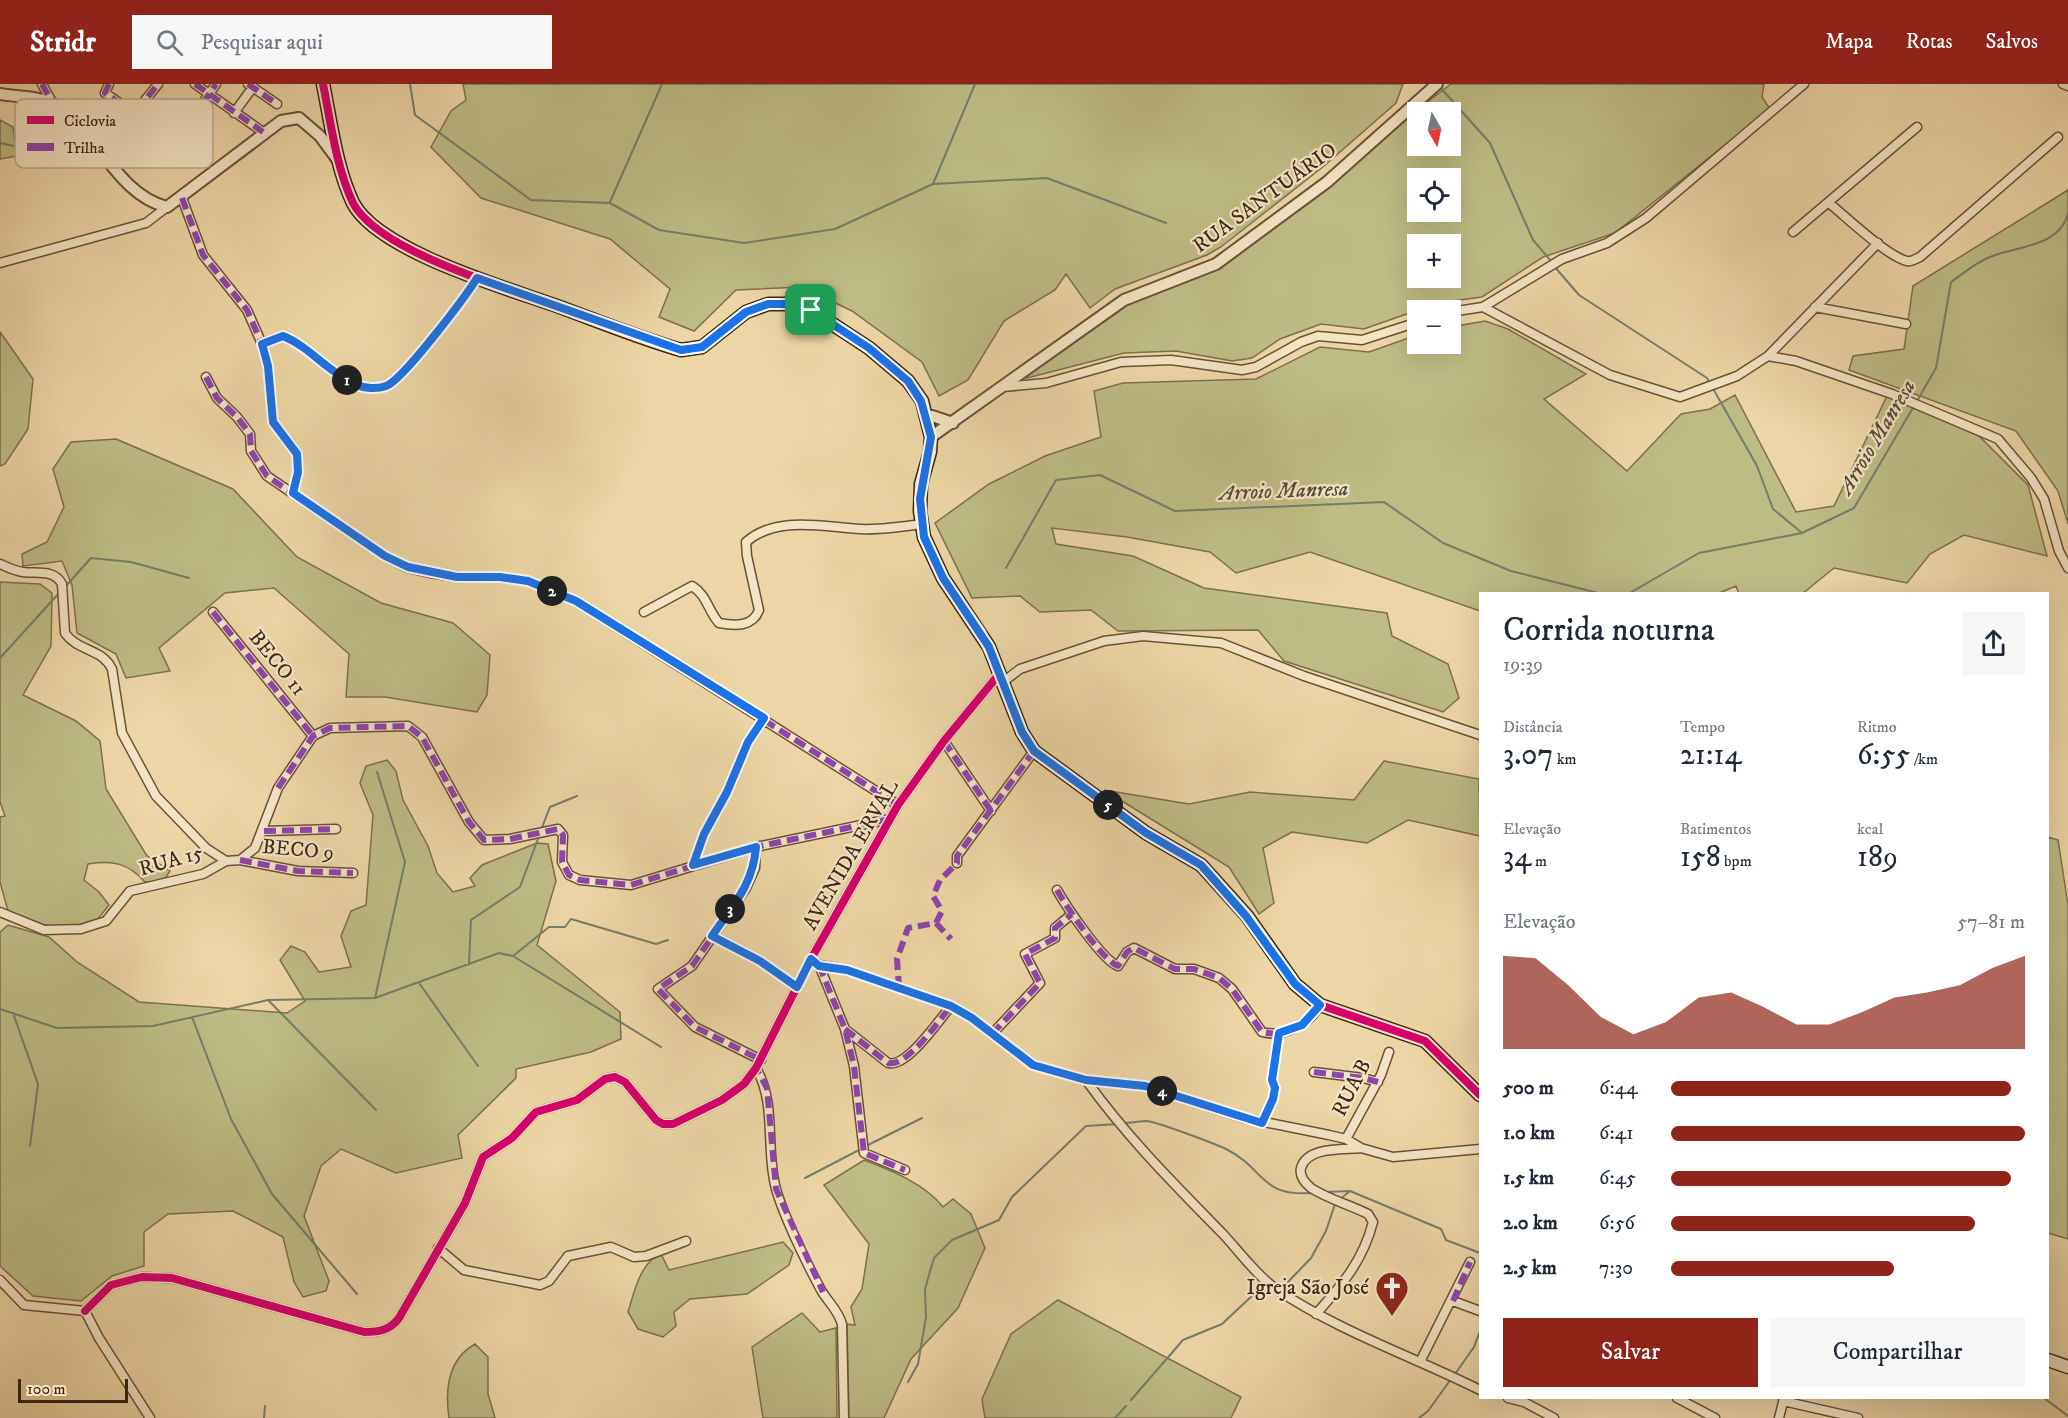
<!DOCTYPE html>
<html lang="pt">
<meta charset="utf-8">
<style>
body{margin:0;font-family:"IM FELL DW Pica",serif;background:#f6f6f7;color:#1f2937;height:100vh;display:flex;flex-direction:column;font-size:22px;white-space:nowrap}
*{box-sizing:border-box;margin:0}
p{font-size:20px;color:#747a83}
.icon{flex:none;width:33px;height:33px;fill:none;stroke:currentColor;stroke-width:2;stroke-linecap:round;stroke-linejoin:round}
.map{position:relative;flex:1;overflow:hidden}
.side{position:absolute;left:1479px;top:508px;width:570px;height:807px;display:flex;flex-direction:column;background:#fff;border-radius:0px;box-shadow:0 6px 24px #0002}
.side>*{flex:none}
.needle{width:39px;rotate:171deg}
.buttons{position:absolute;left:1407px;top:18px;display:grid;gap:12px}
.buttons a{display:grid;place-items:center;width:54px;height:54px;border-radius:0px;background:#fff;box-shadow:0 6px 24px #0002;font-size:30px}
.scale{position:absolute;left:18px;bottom:15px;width:110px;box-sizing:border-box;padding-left:6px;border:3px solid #3d2616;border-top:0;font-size:16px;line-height:21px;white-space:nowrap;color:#3d2616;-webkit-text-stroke:4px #f3e4c4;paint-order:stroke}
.pin{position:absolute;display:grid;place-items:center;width:51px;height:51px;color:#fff;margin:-26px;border-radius:12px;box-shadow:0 3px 9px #0006}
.km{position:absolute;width:30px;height:30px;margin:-15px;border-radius:50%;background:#222;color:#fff;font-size:16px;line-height:30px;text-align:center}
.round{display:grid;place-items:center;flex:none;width:63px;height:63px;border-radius:0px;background:#f6f6f7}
.summary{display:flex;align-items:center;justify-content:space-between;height:102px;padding:0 24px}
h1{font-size:33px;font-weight:600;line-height:45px}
.stats{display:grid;grid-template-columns:repeat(3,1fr);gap:9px;height:102px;padding:6px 24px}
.stats div{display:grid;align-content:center}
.stats b{font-size:30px;font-weight:600}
.stats small{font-size:16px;font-weight:400}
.stats p{font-size:16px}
.chart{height:168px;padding:12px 24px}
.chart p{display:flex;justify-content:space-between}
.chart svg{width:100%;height:108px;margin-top:6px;fill:#8f2418;opacity:.7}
.cta{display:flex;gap:12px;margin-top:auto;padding:12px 24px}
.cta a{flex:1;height:69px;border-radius:0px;background:#8f2418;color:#fff;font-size:24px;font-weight:600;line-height:69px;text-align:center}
.cta a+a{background:#f6f6f7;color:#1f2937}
ul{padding:0 24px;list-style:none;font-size:20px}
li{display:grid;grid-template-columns:96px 72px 1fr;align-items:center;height:45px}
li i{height:15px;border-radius:8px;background:#8f2418}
header{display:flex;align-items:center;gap:36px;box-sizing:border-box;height:84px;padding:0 30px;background:#8f2418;color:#fff}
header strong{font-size:28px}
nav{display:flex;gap:33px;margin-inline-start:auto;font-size:21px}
.search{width:420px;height:54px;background:#f6f6f7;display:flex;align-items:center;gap:15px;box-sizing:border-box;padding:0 21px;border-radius:0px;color:#747a83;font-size:22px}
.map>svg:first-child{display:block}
.green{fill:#bdbc83;stroke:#7d714c;stroke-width:1.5;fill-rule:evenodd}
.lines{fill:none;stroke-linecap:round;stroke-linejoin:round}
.stream{stroke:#747e6d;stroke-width:2}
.minor-casing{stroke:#69523a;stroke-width:11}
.tertiary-casing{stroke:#69523a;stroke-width:14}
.secondary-casing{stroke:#3d2616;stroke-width:15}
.minor{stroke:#f3e4c4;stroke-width:8}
.tertiary{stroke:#f3e4c4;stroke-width:10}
.secondary{stroke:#f3e4c4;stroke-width:12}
.quiet{stroke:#8e44ad;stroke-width:6;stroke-dasharray:12 6;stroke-linecap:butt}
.cycleway-casing{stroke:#f3e4c4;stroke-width:11}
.cycleway{stroke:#d6006c;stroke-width:8}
.route-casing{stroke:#fff;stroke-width:12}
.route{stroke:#1a73e8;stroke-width:8}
.labels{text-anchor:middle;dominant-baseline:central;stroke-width:4.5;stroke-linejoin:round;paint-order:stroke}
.street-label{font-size:21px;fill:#3d2616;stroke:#f3e4c4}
.poi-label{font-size:21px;fill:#3d2616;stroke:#f3e4c4;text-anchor:end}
.water-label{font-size:22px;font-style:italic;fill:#544b3a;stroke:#f3e4c4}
.key{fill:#f3e4c4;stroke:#bcab90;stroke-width:1.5}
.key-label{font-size:16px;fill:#3d2616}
</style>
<header>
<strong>Stridr</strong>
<div class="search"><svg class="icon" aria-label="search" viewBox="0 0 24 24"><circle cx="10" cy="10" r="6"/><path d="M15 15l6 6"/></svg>Pesquisar aqui</div>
<nav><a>Mapa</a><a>Rotas</a><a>Salvos</a></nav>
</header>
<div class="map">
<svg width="2068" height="1334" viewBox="0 0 2068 1334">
<rect width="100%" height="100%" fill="#edd6a5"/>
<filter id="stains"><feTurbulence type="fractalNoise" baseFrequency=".00333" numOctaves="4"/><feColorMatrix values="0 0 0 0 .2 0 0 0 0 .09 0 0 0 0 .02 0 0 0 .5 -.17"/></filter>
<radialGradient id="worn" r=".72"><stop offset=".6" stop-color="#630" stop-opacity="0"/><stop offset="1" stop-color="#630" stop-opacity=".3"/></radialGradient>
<path class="green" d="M463 0H1403L1396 19 1324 82 1221 163 1207 171 1115 205 1090 224 1066 190 1055 206 1004 237 968 296 939 312 922 278 852 227 802 203 736 206 694 247 659 233 670 205 610 155 481 114 431 63 451 27 466 16Z
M1451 0H1764L1762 13 1770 25 1615 149 1543 173 1482 213 1438 219 1364 245 1321 240 1280 255 1252 274 1232 277 1176 267 1124 269 1027 294V291L1126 220 1215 186 1337 96 1405 35ZM1418 28H1450V62H1418ZM1418 94H1450V128H1418ZM1418 160H1450V194H1418Z
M0 36 13 43 17 72 0 75Z
M2068 106V440L2058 407 2016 347 1849 286 1853 272 1904 265 1913 202Z
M1485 237 1508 245 1586 290 1544 315 1627 387 1681 330 1710 325 1735 311 1796 428 1834 422 1887 312 1978 351 2028 401 2047 472 1964 451 1930 470 1907 499 1834 484 1802 510H1739L1736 502 1717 510H1480V527L1310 468 1236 489 1210 468 1127 453 1052 444 1056 460 1133 472 1204 504 1387 529 1392 552 1448 580 1459 614 1443 628 1284 577 1258 546 1118 547 1091 526 1040 528 1020 512 972 514 935 439 989 400 1045 372 1101 353 1094 307 1123 299 1256 295 1320 263 1369 268 1417 251 1418 260H1450L1451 243Z
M0 248 33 295 28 345 5 380 0 382Z
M116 355 233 405 297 473 381 519 453 539 490 571 487 611 477 628 385 613H346L349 570 274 504 225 509 159 564 170 587 126 594 116 570 77 549 72 501 62 477 23 482 22 470 47 458 64 423 53 385 71 358Z
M0 498 40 500 52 509 51 562 23 611 76 637 100 657 106 705 147 772 170 787 163 798H145C128 779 113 776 88 780L84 796 99 808 109 821 94 840 50 843 8 827 0 798V733L5 732 0 718Z
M387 676 396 687 403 716 428 762 437 789 453 808 475 802 470 794 482 781 537 759 548 760 556 797 537 861 620 928 621 955 591 968 516 985V994L458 1051 462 1074 396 1089 341 1065 321 1082 304 1132 329 1197 326 1207 303 1213 294 1198 283 1153 233 1127 168 1130 144 1148V1182L112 1192 81 1217 33 1212 0 1182V848L8 841 49 853 77 878 139 918 287 929 305 917 280 876 291 862 305 868 319 888 351 883 341 852 351 827 366 821 373 731 360 699 366 682Z
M1384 677 1479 695 1480 752 1408 736 1367 759 1292 748 1263 764 1274 819 1259 830 1229 783 1104 706 1189 720 1250 708 1354 716Z
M2048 753 2058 756 2068 821V1155L2048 1149Z
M864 1076C891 1086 925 1100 943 1123L953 1115 971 1130 985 1164 958 1224 911 1275 884 1334H849L847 1240 855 1241 851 1223 862 1205 869 1160 824 1101Z
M783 1158 793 1169 789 1181 747 1210 690 1215 674 1228 676 1242 663 1253 638 1245 628 1228C634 1209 640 1178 661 1170L669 1186Z
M1058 1216 1241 1313 1231 1334H985L982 1315 1011 1250Z
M802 1229 820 1248 836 1244 837 1334H763L752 1263Z
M475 1260 488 1273V1310L495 1334H449C445 1306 448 1275 475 1260Z"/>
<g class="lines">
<path class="stream" d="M410 0 415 31 531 116 610 119 659 146 744 159 835 145 933 100 1047 94 1166 139
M1439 2 1490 59 1533 156 1551 177
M0 59 46 69
M933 100 975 0
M610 118 662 0
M1554 182 1579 211 1707 294 1757 382 1773 425 1802 449
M1917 317 1936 284 1951 198C1963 190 1976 178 1990 173 2017 162 2060 163 2068 129
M1006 484 1056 396 1100 391 1175 427 1384 418 1443 459 1511 487 1602 510
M66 502 91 474 131 478 189 494
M1628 510 1699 469 1802 449 1854 424 1914 322
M0 574 60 508
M541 746 550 723 577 712
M513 872 661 963
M469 880 471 836 520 803 539 752
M419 899 478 982
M375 914 405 778 377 688
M269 917 376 1026
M0 925 57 944 153 942 268 916 375 914 499 869 513 872 549 843H565L571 835 656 860 668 856
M13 929 38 1000 30 1062
M192 933 231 1035 272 1110 357 1210
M1123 1039C1131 1039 1140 1037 1147 1037 1160 1039 1213 1059 1226 1065 1266 1085 1259 1113 1313 1109
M866 1062 922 1034
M805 1094 861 1065
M1325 1108 1350 1107
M1339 1116 1350 1107 1441 1145 1446 1156 1480 1169
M1280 1201 1287 1199 1311 1174 1326 1147 1335 1120
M1455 1290 1474 1263 1480 1247
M908 1298 918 1280 926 1233 925 1205 934 1174 952 1156 999 1136 1012 1113 1086 1042 1118 1040
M2044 1314 2068 1332
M1131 1316 1183 1256 1222 1240 1254 1210 1267 1206
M264 1334 265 1322
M1115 1334 1126 1322
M1419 1334 1428 1327 1451 1295"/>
<defs>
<path id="minor" d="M42 0 53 20
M109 0 105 9 134 29
M195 0 263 48
M248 0 277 20
M2063 0 2068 2
M234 29 253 3
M124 42 167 67 172 64 216 0
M103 69 158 0
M182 114 203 171 247 226 262 260 268 282 273 338 297 370 298 388 293 409
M1829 119C1845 132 1888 173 1907 177 1912 178 1915 175 1920 173L2058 53
M1793 148 1917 43
M0 179 146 139 167 123
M1483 223 1562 175 1607 159 1646 134 1804 0
M1815 223 1906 240
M1450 228 1483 223 1610 291 1680 313 1737 292 1768 272 1796 277 1892 310 1998 355 2031 394 2044 415 2059 467 2068 484
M262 260 283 252C308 262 326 286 351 298 361 304 375 306 386 302 402 297 466 212 477 194
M1768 272 1878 159
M206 293 217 314 237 333 250 350 251 367 267 392 385 472 408 484 430 489 457 493H500L528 497 576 517 898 721
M1003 303 1046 299 1121 278 1171 276 1242 286 1256 283 1301 258 1318 252 1362 256 1418 238
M0 480C7 483 15 487 23 488 37 490 54 485 62 500L65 549C78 568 102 564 112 585L122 649 156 712 206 764 226 777 240 776 255 764 278 704 313 652 330 644 408 642 422 653 469 738 484 756 510 755 558 745 563 751 562 778 569 791 580 796 631 801 756 763 890 735
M213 528 313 652
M644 528 692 502C707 511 708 527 719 539 735 542 753 543 759 526L747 472 746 458C777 431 823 443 860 445 880 446 901 443 921 440
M1003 598 1020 585 1104 557 1143 552 1221 559 1304 592 1480 651
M944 657 991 727
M264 747 336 745
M756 763 755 784 746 804 692 882 658 905 695 943 761 976
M240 776 298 787 353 789
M957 779V772L1034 667
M693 781 704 750 727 708 748 658 764 635
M1057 806C1066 822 1102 876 1118 882L1127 868 1134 864 1175 885H1194L1219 894 1232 905 1262 948C1285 954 1309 940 1320 921
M0 828 44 846 81 845 106 837 130 807 203 790 226 777
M712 852 760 877 797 903
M811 875 819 881 847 886 951 922 972 934 1033 981 1086 996 1145 1002 1244 1034 1329 1051 1346 1055 1361 1064 1393 1073 1480 1065
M819 881 845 945 854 982 864 1069 905 1086
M845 945 888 979C907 984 939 936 951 922
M992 950 1040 899 1025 870 1055 854V844L1072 830
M756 984C777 1020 765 1065 776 1105 784 1133 807 1180 821 1206 828 1218 838 1226 842 1240L844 1334
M1314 988 1363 994 1378 998
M1086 996C1126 1052 1174 1100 1222 1149 1239 1167 1256 1191 1276 1205 1340 1248 1412 1272 1480 1306
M1262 1039 1273 1015 1275 1004 1272 996 1279 949
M1346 1055 1381 991 1389 968
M438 1164 464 1186 540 1201 549 1197 568 1172 611 1163 634 1173 646 1172 686 1157
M0 1196 24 1221 85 1227
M1453 1217 1480 1227
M85 1227 111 1201 142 1193 172 1194 364 1248C380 1248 390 1246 399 1234L465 1119 483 1073 512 1054 536 1028 577 1016 605 995 615 993 625 998 656 1036 663 1040H673L722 1016 744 1000 756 984 811 875 898 721 944 657 1000 589
M85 1227 99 1254 150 1334
M1316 1230C1342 1201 1363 1177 1373 1138L1368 1130C1350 1121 1328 1115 1311 1104 1305 1099 1299 1092 1301 1084 1307 1062 1344 1066 1361 1064
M1421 1276 1470 1178
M1508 1314 1524 1318 1554 1334
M1677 1314 1715 1334
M1783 1317 1858 1334
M1779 1334 1784 1314"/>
<path id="tertiary" d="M0 10C17 13 40 12 55 21 98 48 116 110 167 123L281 37 299 34 320 52 337 75
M927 333 932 332 953 339
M931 353 1124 216 1216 180 1327 98 1437 0"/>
<path id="secondary" d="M323 0C331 39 336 83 353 119 378 167 506 204 557 222 598 237 639 254 681 266L702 263 746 228 768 220H789L811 226 869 264 908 297 922 317 931 353 930 368 921 400 920 427 924 453 943 494 989 563 1022 648 1034 667 1146 749 1201 781 1247 832 1295 900 1320 921 1425 957 1480 1011
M2048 1276 2068 1283"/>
</defs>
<use href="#minor" class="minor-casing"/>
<use href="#tertiary" class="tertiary-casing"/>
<use href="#secondary" class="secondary-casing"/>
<use href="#minor" class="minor"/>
<use href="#tertiary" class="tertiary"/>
<use href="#secondary" class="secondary"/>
<path class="quiet" d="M42 0 53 20
M109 0 105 9 134 29
M195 0 263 48
M248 0 277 20
M172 64 216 0
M103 69 158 0
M182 114 203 171 247 226 262 260 268 282 273 338 297 370 298 388 293 409
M262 260 283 252C308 262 326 286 351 298 361 304 375 306 386 302 402 297 466 212 477 194
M206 293 217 314 237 333 250 350 251 367 267 392 385 472 408 484 430 489 457 493H500L528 497 576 517 898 721
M213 528 313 652
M944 657 991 727
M278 704 313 652 330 644 408 642 422 653 469 738 484 756 510 755 558 745 563 751 562 778 569 791 580 796 631 801 756 763 890 735
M264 747 336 745
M756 763 755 784 746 804 692 882 658 905 695 943 761 976
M240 776 298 787 353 789
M693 781 704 750 727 708 748 658 764 635
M1057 806C1066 822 1102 876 1118 882L1127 868 1134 864 1175 885H1194L1219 894 1232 905 1262 948C1285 954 1309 940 1320 921
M936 839 942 827 933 812 940 796 957 779V772L1034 667
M712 852 760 877 797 903
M811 875 819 881 847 886 934 914 972 934 1033 981 1086 996
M819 881 845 945 854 982 864 1069 905 1086
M899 904 897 875 908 844 936 839 951 855
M845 945 888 979C907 984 939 936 951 922
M992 950 1040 899 1025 870 1055 854V844L1072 830
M753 988 756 984 767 1004 776 1105 823 1208
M1314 988 1363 994 1378 998
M1262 1039 1273 1015 1275 1004 1272 996 1279 949
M1453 1217 1470 1178"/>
<defs>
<path id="cycleway" d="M1034 667 1146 749 1201 781 1247 832 1295 900 1320 921 1425 957 1480 1011
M85 1227 111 1201 142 1193 172 1194 364 1248C380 1248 390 1246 399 1234L465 1119 483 1073 512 1054 536 1028 577 1016 605 995 615 993 625 998 656 1036 663 1040H673L722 1016 744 1000 756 984 811 875 898 721 944 657 1000 589 981 549 943 494 924 453 920 427 921 400 930 368 931 353 922 317 908 297 869 264 811 226 789 220H768L746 228 702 263 681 266C639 254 598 237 557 222 506 204 378 167 353 119 336 83 331 39 323 0"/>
</defs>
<use href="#cycleway" class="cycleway-casing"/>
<use href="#cycleway" class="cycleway"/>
</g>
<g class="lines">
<defs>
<path id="route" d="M477 194 681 266 702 263 746 228 768 220H789L811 226 869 264 908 297 921 317 931 353 920 415 924 453 943 494 989 563 1022 648 1034 667 1146 749 1201 781 1246 832 1295 900 1320 921 1302 941 1279 949 1272 996 1275 1004 1273 1015 1262 1039 1145 1002 1086 996 1033 981 972 934 951 922 847 886 819 882 811 875 797 903 760 877 712 852C733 821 753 801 756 763L693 781 704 750 727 708 748 658 764 634 576 517 528 497 500 493H457L408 483 385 472 293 409 298 388 297 370 273 338 268 282 262 260 283 252C308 262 326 286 351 298 361 304 375 306 386 302 402 297 466 212 477 194Z"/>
</defs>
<use href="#route" class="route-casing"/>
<use href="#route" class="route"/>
</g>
<defs>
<symbol id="church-pin" viewBox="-11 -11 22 30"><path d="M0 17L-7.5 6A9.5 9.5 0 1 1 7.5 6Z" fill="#8f2418" stroke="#f3e4c4"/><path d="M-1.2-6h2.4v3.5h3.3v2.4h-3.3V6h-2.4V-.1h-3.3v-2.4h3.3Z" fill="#fff"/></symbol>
</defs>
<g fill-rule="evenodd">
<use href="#church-pin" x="1373" y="1185" width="38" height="52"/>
</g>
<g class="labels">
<g class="street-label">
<text transform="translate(1265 114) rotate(-36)">RUA SANTUÁRIO</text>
<text transform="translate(277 579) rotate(51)">BECO 11</text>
<text transform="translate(298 766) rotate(5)">BECO 9</text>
<text transform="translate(851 771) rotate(-60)">AVENIDA ERVAL</text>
<text transform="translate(171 777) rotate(-16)">RUA 15</text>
<text transform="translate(1352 1004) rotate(-63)">RUA B</text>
</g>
<g class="poi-label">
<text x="1369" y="1204">Igreja São José</text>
</g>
<g class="water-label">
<text transform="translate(1877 353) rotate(-59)">Arroio Manresa</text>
<text transform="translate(1284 407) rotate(-2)">Arroio Manresa</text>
</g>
</g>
<rect x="15" y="15" width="198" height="69" rx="9" class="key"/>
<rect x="27" y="32" width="27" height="8" fill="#d6006c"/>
<rect x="27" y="59" width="27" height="8" fill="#8e44ad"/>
<g class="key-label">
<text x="64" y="42">Ciclovia</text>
<text x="64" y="69">Trilha</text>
</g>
<rect width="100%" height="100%" filter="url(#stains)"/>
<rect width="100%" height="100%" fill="url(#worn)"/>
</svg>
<div class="buttons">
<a><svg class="needle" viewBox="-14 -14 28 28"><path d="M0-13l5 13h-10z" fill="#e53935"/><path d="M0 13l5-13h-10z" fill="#747a83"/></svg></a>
<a><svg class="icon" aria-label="locate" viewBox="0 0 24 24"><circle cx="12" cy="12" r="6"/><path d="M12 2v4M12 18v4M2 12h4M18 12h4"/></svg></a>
<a>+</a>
<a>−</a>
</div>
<div class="scale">100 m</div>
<div class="pin" style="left:811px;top:226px;background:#1e9e55"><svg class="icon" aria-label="arrive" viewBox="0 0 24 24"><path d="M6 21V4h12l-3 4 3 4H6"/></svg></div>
<b class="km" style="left:347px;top:296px">1</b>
<b class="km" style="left:552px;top:507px">2</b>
<b class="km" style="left:730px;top:825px">3</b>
<b class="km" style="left:1162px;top:1007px">4</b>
<b class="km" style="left:1108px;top:721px">5</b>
<section class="side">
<div class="summary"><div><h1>Corrida noturna</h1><p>19:39</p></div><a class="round"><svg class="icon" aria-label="share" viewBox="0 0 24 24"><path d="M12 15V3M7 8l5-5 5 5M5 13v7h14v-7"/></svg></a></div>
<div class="stats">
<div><p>Distância</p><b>3.07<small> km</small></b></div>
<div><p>Tempo</p><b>21:14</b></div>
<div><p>Ritmo</p><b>6:55<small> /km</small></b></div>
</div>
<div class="stats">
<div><p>Elevação</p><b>34<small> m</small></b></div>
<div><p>Batimentos</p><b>158<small> bpm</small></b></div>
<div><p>kcal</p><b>189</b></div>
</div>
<div class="chart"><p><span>Elevação</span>57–81 m</p>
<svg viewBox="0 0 160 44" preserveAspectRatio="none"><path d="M0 44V6L10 7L20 18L30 31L40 38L50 33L60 23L70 21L80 27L90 34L100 34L110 29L120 23L130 21L140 18L150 11L160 6V44z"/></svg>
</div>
<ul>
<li><b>500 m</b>6:44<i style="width:96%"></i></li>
<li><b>1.0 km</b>6:41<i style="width:100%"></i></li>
<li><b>1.5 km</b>6:45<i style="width:96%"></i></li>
<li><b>2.0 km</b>6:56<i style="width:86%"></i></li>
<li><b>2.5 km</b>7:30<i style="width:63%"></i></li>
</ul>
<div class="cta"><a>Salvar</a><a>Compartilhar</a></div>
</section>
</div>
